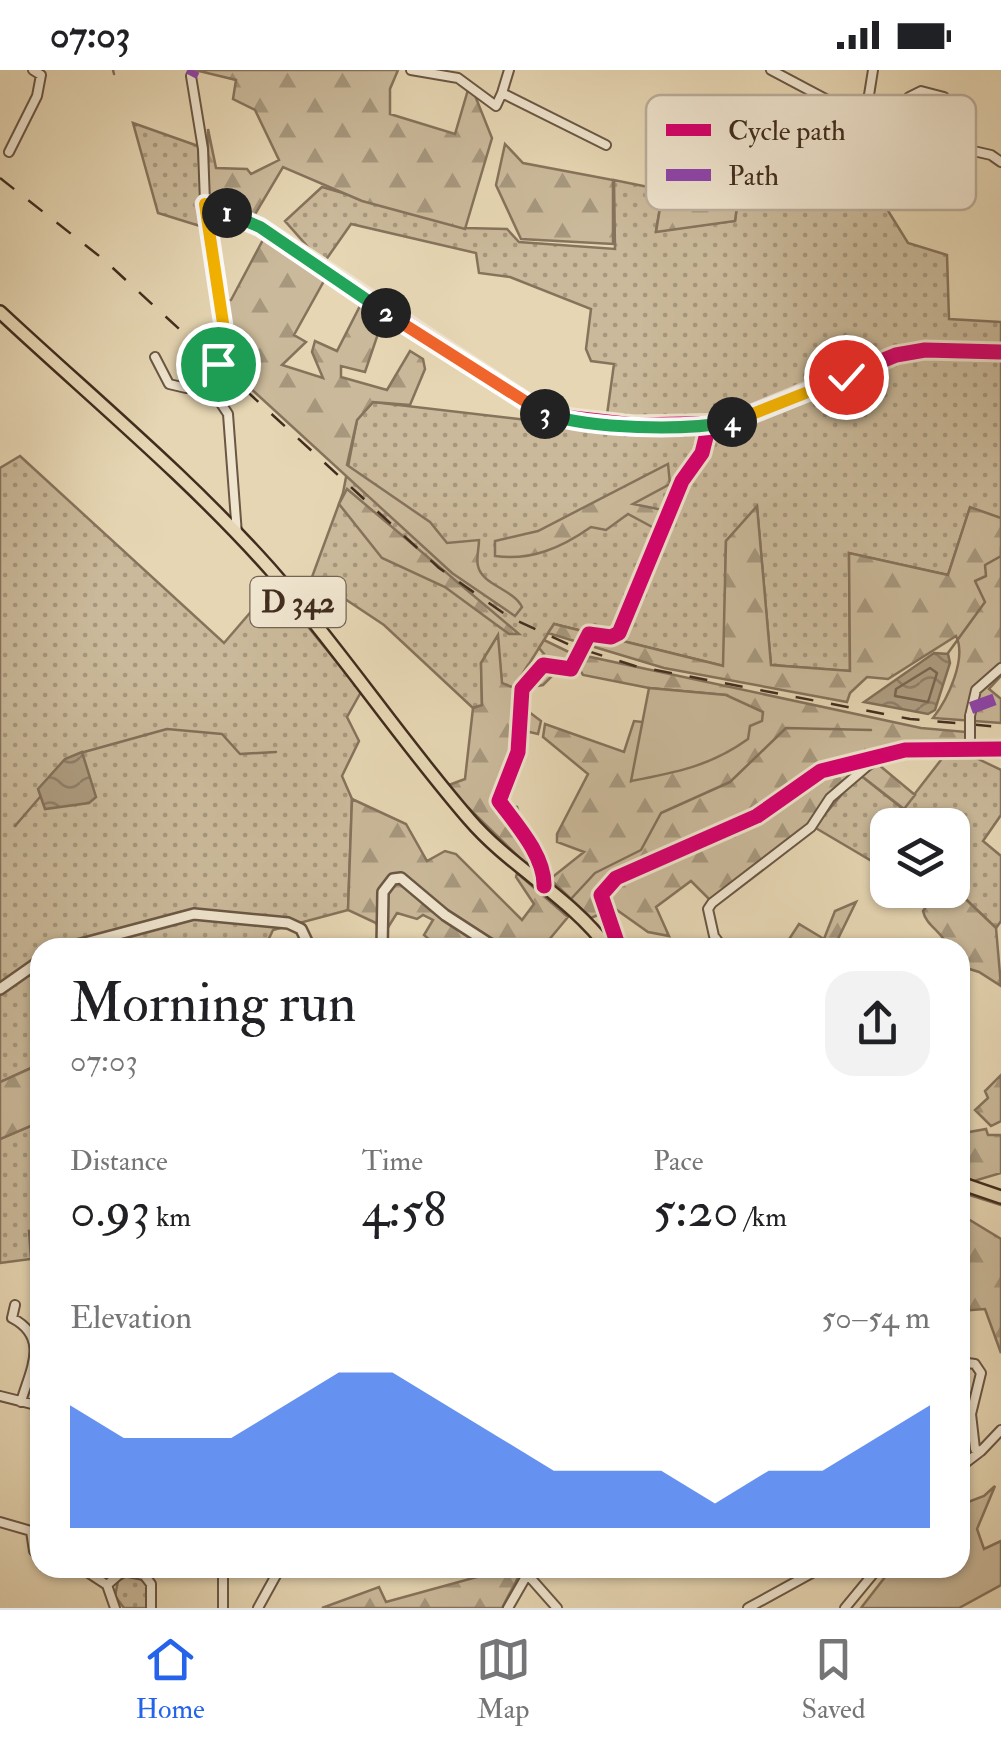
<!DOCTYPE html>
<meta charset="utf-8">
<style>
body{margin:0;font-family:"IM FELL Double Pica",serif;background:#f2f2f2;color:#202124;height:100vh;display:flex;flex-direction:column;font-size:38px;white-space:nowrap}
*{box-sizing:border-box;margin:0}
p{font-size:32px;color:#757577}
.icon{flex:none;width:55px;height:55px;fill:none;stroke:currentColor;stroke-width:2;stroke-linecap:round;stroke-linejoin:round}
.map{position:relative;flex:1;overflow:hidden}
.drawer{position:absolute;left:30px;top:868px;width:940px;height:640px;display:flex;flex-direction:column;background:#fff;border-radius:30px;box-shadow:0 2px 8px #0004}
.drawer>*{flex:none}
.controls{position:absolute;left:870px;top:738px;display:grid;gap:20px}
.controls a{display:grid;place-items:center;width:100px;height:100px;border-radius:20px;background:#fff;box-shadow:0 2px 8px #0004;font-size:50px}
.pin{position:absolute;display:grid;place-items:center;width:85px;height:85px;color:#fff;margin:-42px;border:5px solid #fff;border-radius:50%;box-shadow:0 2px 10px #0007}
.km{position:absolute;width:50px;height:50px;margin:-25px;border-radius:50%;background:#222;color:#fff;font-size:28px;line-height:50px;text-align:center}
.round{display:grid;place-items:center;flex:none;width:105px;height:105px;border-radius:30px;background:#f2f2f2}
.headline{display:flex;align-items:center;justify-content:space-between;height:170px;padding:0 40px}
h1{font-size:55px;font-weight:600;line-height:75px}
.stats{display:grid;grid-template-columns:repeat(3,1fr);gap:15px;height:170px;padding:10px 40px}
.stats div{display:grid;align-content:center}
.stats b{font-size:50px;font-weight:600}
.stats small{font-size:28px;font-weight:400}
.stats p{font-size:28px}
.chart{height:280px;padding:20px 40px}
.chart p{display:flex;justify-content:space-between}
.chart svg{width:100%;height:180px;margin-top:10px;fill:#2563eb;opacity:.7}
.status{display:flex;justify-content:space-between;align-items:center;height:70px;padding:0 50px;background:#fff;direction:ltr}
.status svg{height:28px;fill:currentColor}
.tabs{display:flex;justify-content:space-around;align-items:center;height:140px;border-top:2px solid #e0e0e0;background:#fff;font-size:28px;color:#757577}
.tabs a{display:grid;justify-items:center;gap:5px}
.tabs .current{color:#2563eb}
.map>svg:first-child{display:block}
.grass{fill:url(#grass-dots);stroke:#86735c;stroke-width:2.5}
.forest{fill:url(#forest-firs);stroke:#86735c;stroke-width:2.5}
.green{fill:#cab99a;stroke:#86735c;stroke-width:2.5}
.water{fill:url(#water-waves);stroke:#82705a;stroke-width:2.5}
.lines{fill:none;stroke-linecap:round;stroke-linejoin:round}
.shore{stroke:#786550;stroke-width:2.5}
.stream{stroke:#82705a;stroke-width:2.5}
.minor-casing{stroke:#6a5744;stroke-width:12}
.tertiary-casing{stroke:#6a5744;stroke-width:14}
.primary-casing{stroke:#412d1f;stroke-width:16}
.minor{stroke:#efe4ce;stroke-width:8}
.tertiary{stroke:#efe4ce;stroke-width:9}
.primary{stroke:#e6d6b3;stroke-width:11}
.rail{stroke:#412d1f;stroke-width:2.5;stroke-dasharray:18 18;stroke-linecap:butt}
.minor-bridge-casing{stroke:#6a5744;stroke-width:12;stroke-linecap:butt}
.minor-bridge{stroke:#efe4ce;stroke-width:8}
.quiet{stroke:#8e44ad;stroke-width:12;stroke-dasharray:25 12;stroke-linecap:butt}
.cycleway-casing{stroke:#efe4ce;stroke-width:21}
.cycleway{stroke:#d6006c;stroke-width:15}
.split-1-casing{stroke:#fff;stroke-width:20}
.split-2-casing{stroke:#fff;stroke-width:20}
.split-3-casing{stroke:#fff;stroke-width:20}
.split-4-casing{stroke:#fff;stroke-width:20}
.split-5-casing{stroke:#fff;stroke-width:20}
.split-1{stroke:#f5b400;stroke-width:12}
.split-2{stroke:#22a559;stroke-width:12}
.split-3{stroke:#f0652b;stroke-width:12}
.split-4{stroke:#22a559;stroke-width:12}
.split-5{stroke:#f5b400;stroke-width:12}
.labels{text-anchor:middle;dominant-baseline:central;stroke-width:10;stroke-linejoin:round;paint-order:stroke}
.shield{fill:#efe4ce;stroke:#756454;stroke-width:2.5}
.shield-label{font-size:30px;font-weight:bold;fill:#412d1f}
.key{fill:#efe4ce;stroke:#bbad9a;stroke-width:2.5}
.key-label{font-size:28px;fill:#412d1f}
</style>
<div class="status"><b>07:03</b><svg viewBox="0 0 49 12"><path d="M0 12V9h3v3zM5 12V6h3v6zM10 12V3h3v9zM15 12V0h3v12zM26 1h20v11H26zM47 4h2v5h-2z"/></svg></div>
<div class="map">
<svg width="1001" height="1538" viewBox="0 0 1001 1538">
<defs>
<pattern id="grass-dots" width="8" height="8" patternUnits="userSpaceOnUse" patternTransform="scale(2.5)"><rect width="8" height="8" fill="#cab99a"/><path d="M2 2h.1M6 6h.1" fill="none" stroke="#a6977d" stroke-width="1.8" stroke-linecap="round"/></pattern>
<pattern id="forest-firs" width="22" height="20" patternUnits="userSpaceOnUse" patternTransform="scale(2.5)"><rect width="22" height="20" fill="#cab99a"/><path d="M5 1l3.5 6h-7zM16 11l3.5 6h-7z" fill="#a6977d"/></pattern>
<pattern id="water-waves" width="16" height="10" patternUnits="userSpaceOnUse" patternTransform="scale(2.5)"><rect width="16" height="10" fill="#ae9d81"/><path d="M0 5q4-4 8 0t8 0" fill="none" stroke="#8f8069"/></pattern>
</defs>
<rect width="100%" height="100%" fill="#e6d6b3"/>
<filter id="stains"><feTurbulence type="fractalNoise" baseFrequency=".002" numOctaves="4"/><feColorMatrix values="0 0 0 0 .2 0 0 0 0 .09 0 0 0 0 .02 0 0 0 .5 -.17"/></filter>
<radialGradient id="worn" r=".72"><stop offset=".6" stop-color="#630" stop-opacity="0"/><stop offset="1" stop-color="#630" stop-opacity=".3"/></radialGradient>
<path class="grass" d="M133 53 198 76 203 157 158 143Z
M747 63 861 97 908 173 947 185 949 249 1001 252V448L970 438 948 505 849 483 850 601 771 595 757 438 726 471 724 596 554 554 514 618 502 613 497 567 481 593 482 635 473 638 384 555 312 507 343 423 357 350 373 332 605 359 614 294 591 291 586 279 591 239 510 207 479 203 476 183 351 154 323 194 285 151 322 117 465 158 507 159 519 172 615 179 614 110 663 120 656 161 735 151Z
M20 386 224 573 274 515 361 622 347 647 359 671 342 706 352 729 348 840 273 860 265 877 40 878V994L0 1012V398Z
M968 684 1001 700V745L983 771 1001 786V851L996 858 953 817 952 755H888L887 800 814 757 859 704 903 739 944 686Z
M40 1052V1160L29 1161 31 1189 0 1193V1069Z
M131 1504 147 1513 148 1538H124L115 1526 118 1511Z"/>
<path class="forest" d="M195 0H398L390 19V44L455 64 470 13 492 68 465 159 362 131 283 97 251 151 208 133V59L216 98 247 99 251 104 279 90 255 40 233 29 236 10Z
M741 62 747 63 735 151 656 162 663 120 681 122 719 111 726 86Z
M505 74 523 93 613 110V174L521 169 496 115Z
M265 166 325 209 294 265 306 272 282 295 323 308 312 282 315 271 337 281 362 232 380 258 365 302 341 296V307L387 320 410 281 423 289 425 299 410 335 373 332 357 350 347 395 430 452 447 473 479 470C479 478 476 489 478 496 482 515 513 519 522 537L515 546 452 503 224 294 232 279 222 232 231 230Z
M668 394 670 414 633 434 663 440 656 459 628 444 606 460 591 457C561 478 531 491 495 486V471L538 461Z
M347 419 519 564H509L445 517 382 488 339 434Z
M757 436 771 595 850 601 849 483 948 505 970 437 1001 448V606L989 619 1001 629V653L933 648C948 629 967 588 956 566L888 609 867 607 850 623 847 632 664 598 548 563 554 554 723 596 726 471Z
M498 565 502 613 514 618 528 595 557 601 543 615 531 617 529 642 541 651 538 664 517 659 516 683 500 735 517 737 535 797 532 800 446 716 465 709 473 638 482 635 481 593Z
M544 570 573 584 577 590 581 585 921 658 967 662 965 671 952 678 915 676 867 688 871 699 879 695 915 725 904 739 859 704 814 757 732 822 711 831 691 811 656 837 669 866 648 862 614 838 591 848 550 809 584 782 557 772V764L588 704 543 667 545 654 624 682 634 651 643 652 632 710 726 625 649 618 583 605 578 597 534 593 544 584 539 578Z
M352 729 406 754 427 791 445 781 456 784 522 850 534 834 516 807 517 803 568 847 543 877 439 878 424 865 433 850 423 845 417 849 397 843 382 867 376 853 348 840Z
M953 817 996 858 1001 916 979 902 960 896V878L948 877C943 862 926 856 923 841L938 820Z
M856 832 834 877H784L799 854 824 869 835 841Z
M40 994V1052L0 1069V1012Z
M1001 1005V1051L991 1056 975 1040 988 1028 985 1021Z
M960 1048 969 1062 986 1059 988 1065H1001V1103L974 1111 960 1105Z
M960 1144 1001 1169V1283L985 1239 960 1241Z
M496 1498 522 1500 502 1538H322L379 1517 386 1532 495 1502Z"/>
<path class="green" d="M649 618 726 625 763 642 762 651 750 656 748 669C711 696 674 703 631 711Z
M995 1416 977 1459 984 1479 1001 1471V1515L959 1538H861L892 1498H960V1435L984 1426Z"/>
<path class="water" d="M934 583 948 584 950 593 935 640 928 644 864 632Z
M82 682 96 727 89 733 45 739 38 719 65 689Z"/>
<g class="lines">
<path class="shore" d="M930 598 937 603 928 632 895 626 896 619Z"/>
<path class="stream" d="M113 0 114 4
M948 583 985 532 975 511 986 506 985 495 1001 486V477
M84 682 167 659 222 664 240 684 276 682
M15 756 40 727
M570 830 595 803 641 780 661 743 730 712 786 658 871 660
M960 1122 1001 1135"/>
<defs>
<path id="minor" d="M411 0 458 8 496 36 502 23
M509 0 502 23 606 75
M771 0 886 61 991 85 1001 92
M191 6 203 79 206 159 226 273 209 315 228 344 237 464
M858 45 869 25 873 0
M900 64 909 27 921 21 944 27
M9 82 37 26 41 5 33 0
M205 134 260 157 546 345 634 355 730 353 896 285 925 280 1001 282
M155 287 169 314 186 318 209 315
M582 573 589 564 611 567 621 559 682 411 702 383 709 355
M970 646 976 620 1001 598
M544 815C545 782 504 751 499 726 507 711 516 699 518 682 523 648 513 618 543 595L571 599 576 590
M619 878 601 825 616 808 757 746 821 701 905 680 1001 679
M723 878 714 866 708 839 712 833 811 757 830 728 872 692
M15 1235 12 1248C51 1268 29 1302 21 1332
M960 1292 975 1294 981 1303 971 1344 975 1379 981 1381 1001 1360
M0 1326 40 1336
M960 1397 981 1381
M0 1452 31 1461 34 1481 40 1487
M81 1498 107 1515 115 1538
M223 1498V1538
M527 1504 557 1538
M107 1515 123 1501 144 1505 151 1514V1538
M258 1538 280 1498
M508 1538 531 1498
M748 1538 821 1498
M845 1538 878 1498"/>
<path id="tertiary" d="M66 878 194 844 288 853 301 859 310 878
M382 878 383 822 393 809 401 808 445 845 496 878
M0 919 40 891"/>
<path id="primary" d="M0 242C90 326 188 407 270 499 340 579 399 668 469 749 510 797 569 826 608 878
M960 1113 1001 1127"/>
</defs>
<use href="#minor" class="minor-casing"/>
<use href="#tertiary" class="tertiary-casing"/>
<use href="#primary" class="primary-casing"/>
<use href="#minor" class="minor"/>
<use href="#tertiary" class="tertiary"/>
<use href="#primary" class="primary"/>
<path class="rail" d="M0 108 103 189 439 498 509 547 572 576 635 596 910 649 1001 657"/>
<defs>
<path id="minor-bridge" d="M576 590 582 573
M970 669V646"/>
</defs>
<use href="#minor-bridge" class="minor-bridge-casing"/>
<use href="#minor-bridge" class="minor-bridge"/>
<path class="quiet" d="M191 6 194 0
M971 638 1001 627"/>
<defs>
<path id="cycleway" d="M205 134 260 157 546 345 634 355 730 353 896 285 925 280 1001 282
M544 816C545 786 516 754 499 731L518 682 522 619 543 595 571 599 589 564 611 567 619 563 682 411 702 383 709 355
M619 878 601 825 616 808 757 746 821 701 905 680 1001 679"/>
</defs>
<use href="#cycleway" class="cycleway-casing"/>
<use href="#cycleway" class="cycleway"/>
</g>
<g class="lines">
<defs>
<path id="split-1" d="M218 294 226 273 205 134 227 143"/>
<path id="split-2" d="M227 143 260 157 386 243"/>
<path id="split-3" d="M386 243 545 344"/>
<path id="split-4" d="M545 344C594 359 681 361 732 352"/>
<path id="split-5" d="M732 352 846 307"/>
</defs>
<use href="#split-1" class="split-1-casing"/>
<use href="#split-2" class="split-2-casing"/>
<use href="#split-3" class="split-3-casing"/>
<use href="#split-4" class="split-4-casing"/>
<use href="#split-5" class="split-5-casing"/>
<use href="#split-1" class="split-1"/>
<use href="#split-2" class="split-2"/>
<use href="#split-3" class="split-3"/>
<use href="#split-4" class="split-4"/>
<use href="#split-5" class="split-5"/>
</g>
<g class="labels">
<rect class="shield" x="250.5" y="507" width="95" height="50" rx="8"/>
<g class="shield-label">
<text x="298" y="532">D 342</text>
</g>
</g>
<rect x="646" y="25" width="330" height="115" rx="15" class="key"/>
<rect x="666" y="54" width="45" height="12" fill="#d6006c"/>
<rect x="666" y="99" width="45" height="12" fill="#8e44ad"/>
<g class="key-label">
<text x="728" y="70">Cycle path</text>
<text x="728" y="115">Path</text>
</g>
<rect width="100%" height="100%" filter="url(#stains)"/>
<rect width="100%" height="100%" fill="url(#worn)"/>
</svg>
<div class="controls">
<a><svg class="icon" aria-label="layers" viewBox="0 0 24 24"><path d="M12 4l9 5-9 5-9-5zM3 14l9 5 9-5"/></svg></a>
</div>
<div class="pin" style="left:218px;top:294px;background:#1e9e55"><svg class="icon" aria-label="arrive" viewBox="0 0 24 24"><path d="M6 21V4h12l-3 4 3 4H6"/></svg></div>
<div class="pin" style="left:846px;top:307px;background:#d93025"><svg class="icon" aria-label="check" viewBox="0 0 24 24"><path d="M5 12l5 5 9-10"/></svg></div>
<b class="km" style="left:227px;top:143px">1</b>
<b class="km" style="left:386px;top:243px">2</b>
<b class="km" style="left:545px;top:344px">3</b>
<b class="km" style="left:732px;top:352px">4</b>
<section class="drawer">
<div class="headline"><div><h1>Morning run</h1><p>07:03</p></div><a class="round"><svg class="icon" aria-label="share" viewBox="0 0 24 24"><path d="M12 15V3M7 8l5-5 5 5M5 13v7h14v-7"/></svg></a></div>
<div class="stats">
<div><p>Distance</p><b>0.93<small> km</small></b></div>
<div><p>Time</p><b>4:58</b></div>
<div><p>Pace</p><b>5:20<small> /km</small></b></div>
</div>
<div class="chart"><p><span>Elevation</span>50–54 m</p>
<svg viewBox="0 0 160 44" preserveAspectRatio="none"><path d="M0 44V14L10 22L20 22L30 22L40 14L50 6L60 6L70 14L80 22L90 30L100 30L110 30L120 38L130 30L140 30L150 22L160 14V44z"/></svg>
</div>
</section>
</div>
<nav class="tabs">
<a class="current"><svg class="icon" aria-label="home" viewBox="0 0 24 24"><path d="M3 11l9-7 9 7M6 9v11h12V9"/></svg>Home</a>
<a><svg class="icon" aria-label="map" viewBox="0 0 24 24"><path d="M3 6l6-2 6 2 6-2v14l-6 2-6-2-6 2zM9 4v14M15 6v14"/></svg>Map</a>
<a><svg class="icon" aria-label="saved" viewBox="0 0 24 24"><path d="M7 4h10v16l-5-4-5 4z"/></svg>Saved</a>
</nav>
